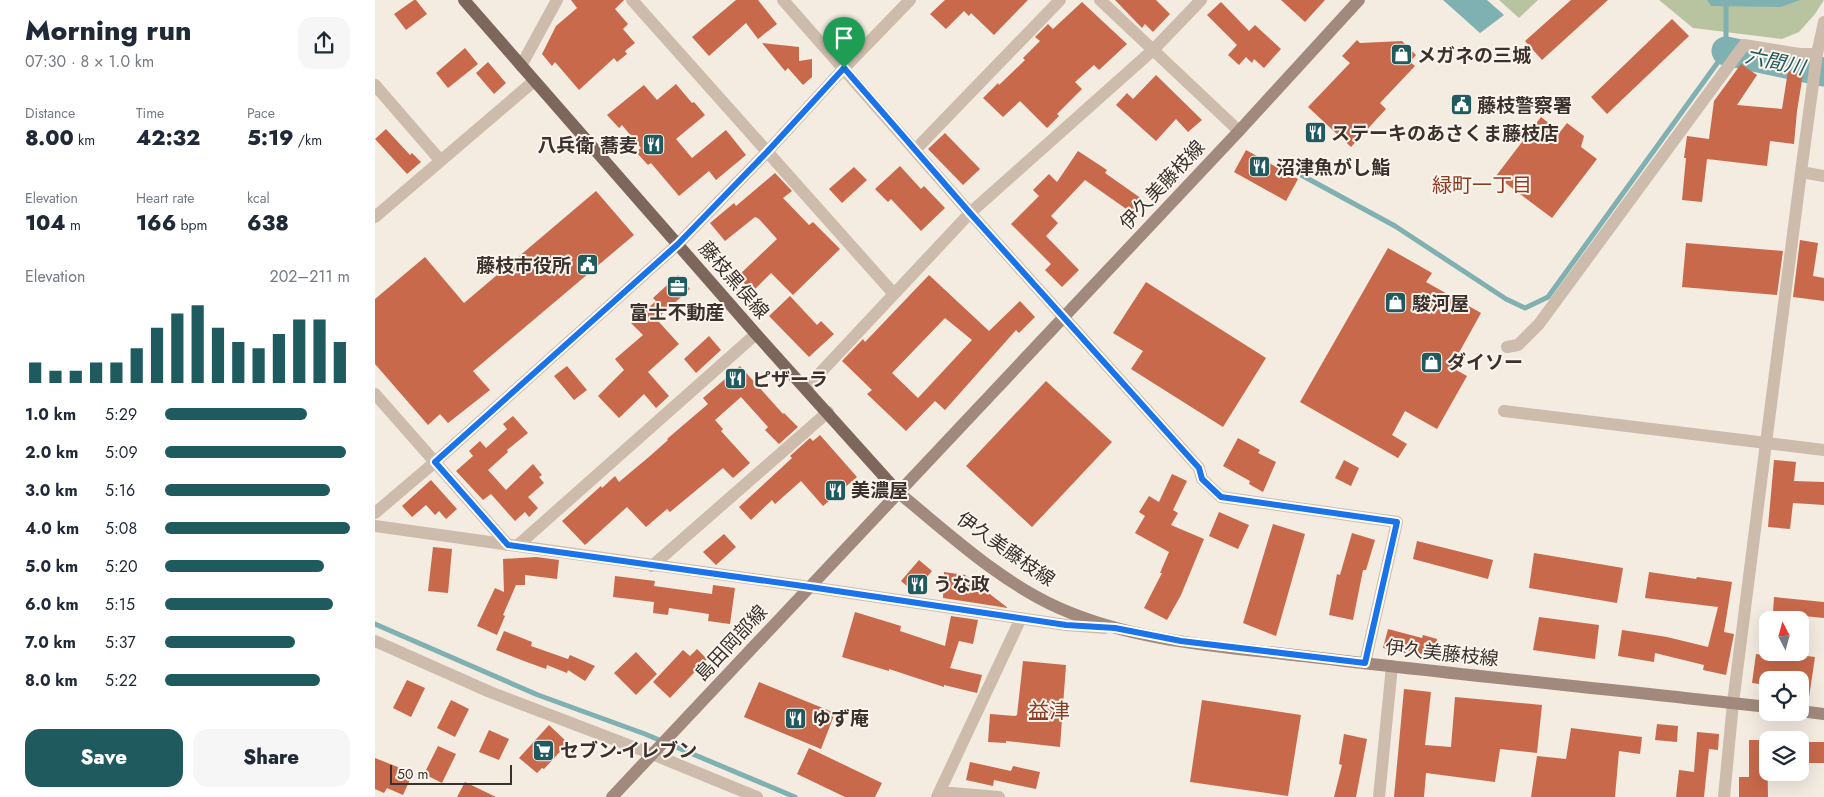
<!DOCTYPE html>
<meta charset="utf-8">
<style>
body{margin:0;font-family:Jost,"Noto Sans JP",sans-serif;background:#f6f6f7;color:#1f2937;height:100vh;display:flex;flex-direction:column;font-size:19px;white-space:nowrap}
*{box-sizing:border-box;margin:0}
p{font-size:16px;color:#747a83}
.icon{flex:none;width:28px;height:28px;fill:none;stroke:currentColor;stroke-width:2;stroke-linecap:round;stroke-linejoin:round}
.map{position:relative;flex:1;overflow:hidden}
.details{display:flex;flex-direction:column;background:#fff;width:375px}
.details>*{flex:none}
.needle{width:32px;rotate:354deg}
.tools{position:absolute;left:1384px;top:611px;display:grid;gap:10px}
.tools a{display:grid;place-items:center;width:50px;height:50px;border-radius:10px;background:#fff;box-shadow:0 5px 20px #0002;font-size:25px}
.scale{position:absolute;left:15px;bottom:12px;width:122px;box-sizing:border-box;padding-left:5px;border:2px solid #3b302b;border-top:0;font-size:14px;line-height:18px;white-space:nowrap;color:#3b302b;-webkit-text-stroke:4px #fbf5ee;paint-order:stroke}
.pin{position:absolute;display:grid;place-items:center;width:42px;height:42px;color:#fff;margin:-51px -21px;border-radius:50% 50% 50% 0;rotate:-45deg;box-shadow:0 0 5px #0007}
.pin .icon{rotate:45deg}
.round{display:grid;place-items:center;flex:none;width:52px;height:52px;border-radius:15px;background:#f6f6f7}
.head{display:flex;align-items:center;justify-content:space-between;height:85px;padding:0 25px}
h1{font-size:28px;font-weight:800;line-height:38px}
.metrics{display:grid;grid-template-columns:repeat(3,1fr);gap:8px;height:85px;padding:5px 25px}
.metrics div{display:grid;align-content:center}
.metrics b{font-size:21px;font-weight:800}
.metrics small{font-size:14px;font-weight:400}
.metrics p{font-size:14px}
.chart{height:140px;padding:10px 25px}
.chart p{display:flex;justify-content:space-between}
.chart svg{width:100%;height:90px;margin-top:5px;stroke:#1f5a5e;stroke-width:6}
.action{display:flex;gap:10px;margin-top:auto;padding:10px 25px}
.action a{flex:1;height:58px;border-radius:15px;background:#1f5a5e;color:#fff;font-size:20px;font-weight:800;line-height:58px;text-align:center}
.action a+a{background:#f6f6f7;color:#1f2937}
ul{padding:0 25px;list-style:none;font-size:16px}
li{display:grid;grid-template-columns:80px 60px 1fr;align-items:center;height:38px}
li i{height:12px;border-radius:6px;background:#1f5a5e}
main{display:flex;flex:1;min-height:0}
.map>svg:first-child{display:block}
.green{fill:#b8c4a0}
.water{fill:#7fb0b2}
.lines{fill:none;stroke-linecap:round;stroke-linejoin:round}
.stream{stroke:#7fb0b2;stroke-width:5}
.river{stroke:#7fb0b2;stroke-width:29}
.building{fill:#c8694b;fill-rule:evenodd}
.minor{stroke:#cdbbac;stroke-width:12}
.tertiary{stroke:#cdbbac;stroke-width:12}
.secondary{stroke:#a18a7d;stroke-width:12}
.primary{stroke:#7d675c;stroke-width:12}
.route-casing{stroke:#fff;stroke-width:10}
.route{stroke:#1a73e8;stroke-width:6}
.labels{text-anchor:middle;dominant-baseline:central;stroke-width:4;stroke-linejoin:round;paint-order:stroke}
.poi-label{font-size:19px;font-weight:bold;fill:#3b302b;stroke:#fbf5ee;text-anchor:start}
.street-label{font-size:19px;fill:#3b302b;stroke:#fbf5ee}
.water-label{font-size:20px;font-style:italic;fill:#1f5a5e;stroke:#fbf5ee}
.neighbourhood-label{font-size:20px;fill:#8c3b22;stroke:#fbf5ee}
.quarter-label{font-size:21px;fill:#8c3b22;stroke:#fbf5ee}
</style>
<main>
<section class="details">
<div class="head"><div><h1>Morning run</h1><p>07:30 · 8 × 1.0 km</p></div><a class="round"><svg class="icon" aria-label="share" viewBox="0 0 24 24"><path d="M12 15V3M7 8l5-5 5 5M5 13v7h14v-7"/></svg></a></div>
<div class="metrics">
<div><p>Distance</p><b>8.00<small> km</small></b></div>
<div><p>Time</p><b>42:32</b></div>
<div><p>Pace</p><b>5:19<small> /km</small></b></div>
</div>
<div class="metrics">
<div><p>Elevation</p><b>104<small> m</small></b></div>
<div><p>Heart rate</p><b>166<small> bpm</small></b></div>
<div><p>kcal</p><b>638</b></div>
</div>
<div class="chart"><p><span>Elevation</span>202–211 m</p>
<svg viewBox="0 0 160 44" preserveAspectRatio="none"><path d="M5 44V34M15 44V38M25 44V38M35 44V34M45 44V34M55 44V27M65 44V17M75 44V10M85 44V6M95 44V17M105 44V24M115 44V27M125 44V20M135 44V13M145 44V13M155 44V24"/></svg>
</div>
<ul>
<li><b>1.0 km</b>5:29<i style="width:77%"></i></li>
<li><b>2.0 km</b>5:09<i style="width:98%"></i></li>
<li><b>3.0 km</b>5:16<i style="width:89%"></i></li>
<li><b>4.0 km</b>5:08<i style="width:100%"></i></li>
<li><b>5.0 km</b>5:20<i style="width:86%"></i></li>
<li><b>6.0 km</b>5:15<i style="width:91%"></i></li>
<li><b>7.0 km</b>5:37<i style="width:70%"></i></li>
<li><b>8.0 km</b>5:22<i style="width:84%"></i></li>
</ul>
<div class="action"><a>Save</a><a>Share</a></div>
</section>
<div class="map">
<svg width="1449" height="797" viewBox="0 0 1449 797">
<rect width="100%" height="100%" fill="#f4ebe1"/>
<path class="green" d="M1124 0H1163L1144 18Z
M1284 0H1449L1440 14 1424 32 1407 39 1318 28Z"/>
<path class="water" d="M1068 0H1112L1129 15 1105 33Z
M1332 0H1425L1406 7 1336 6Z"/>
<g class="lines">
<path class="stream" d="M904 163 1020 226 1131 299 1150 308 1173 297 1351 51V0
M0 624 163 695 270 734 420 797"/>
<path class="river" d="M1351 51 1449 72"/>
</g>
<path class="building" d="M39 0H41L52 14 31 30 19 14Z
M196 0H249L240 9 253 24 248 29 260 43 250 51 252 54 242 62 239 58 204 90 180 62 177 66 167 54 181 26 202 8Z
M361 0H383L402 24 383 39 371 23 334 56 317 37Z
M570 0H653L619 35 596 13 594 16 589 11 571 29 555 14Z
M740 0H781L795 14 778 32 770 24 767 28Z
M906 0H950L930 22Z
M1196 0H1233L1167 60 1150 41Z
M707 2 752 44 724 70 719 65 700 82 707 89 682 114 684 116 672 128 645 101 628 117 608 98 623 83 624 85 650 60 648 58 665 41 660 37 673 24 678 29Z
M846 2 874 31 880 25 906 49 889 68 879 59 877 63 871 57 864 65 853 55 862 45 832 15Z
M1297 19 1314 36 1232 114 1216 97Z
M982 40 985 43 1027 41 1041 55 1035 62 1040 66 1005 103 1011 109 976 147 933 107 975 63 967 56Z
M387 43 424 47V61L437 59V77L428 85 413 68 410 71Z
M90 48 103 64 73 88 61 73Z
M113 62 131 83 119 94 101 73Z
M1366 64 1382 75 1362 105 1407 109 1413 71 1428 74 1422 111 1419 144 1395 141 1392 166 1332 159 1327 202 1307 200 1311 158H1309L1312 136 1334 139 1339 101Z
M781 75 827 120 813 132 801 119 781 141 741 105 752 93 758 99Z
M301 84 317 103 319 102 330 115 301 139 317 158 351 130 371 155 341 180 334 171 304 196 276 163 273 165 261 152 266 148 247 125 244 128 232 115 269 85 282 100Z
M1166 117 1185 132 1192 123 1209 136 1206 147 1222 159 1177 218 1121 176Z
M11 129 35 155 37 153 46 162 32 174 0 139Z
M570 133 605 169 588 185 553 149Z
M871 150 923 179 911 201 859 172Z
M703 151 732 170 730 173 767 199 757 213 710 180 676 216 683 223 671 236 704 270 687 287 670 270 676 264 636 224 664 196 658 190 674 174 682 182Z
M525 166 546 189 549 186 570 208 546 231 516 199 513 202 500 189Z
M479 167 492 180 467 203 454 189Z
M400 173 417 191 408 198 434 225 438 222 465 249 418 295 396 273 377 292 363 276 402 239 384 219 380 217 350 241 335 223 359 203 361 206Z
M221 191 259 235 98 371 115 390 73 423 65 414 53 425 0 364V299L50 257 89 303Z
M1425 240 1443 243 1438 276 1449 278V301L1418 297Z
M1311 243 1408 251 1402 295 1307 287Z
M1013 248 1057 273 1051 282 1106 313 1076 367 1092 376 1062 429 1030 411 1017 435 1032 444 1023 458 925 402Z
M303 275 315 289 286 315 289 317 284 322 304 344 273 372 294 396 281 408 269 394 244 418 223 396 249 370 240 359 268 335 256 323 281 301 278 298Z
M554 275 614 331 645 301 660 317 644 333 641 330 570 410 560 401 531 431 492 394 497 390 467 361 488 339 490 342ZM570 318 597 340 543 398 517 373Z
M771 282 891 358 848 427 756 369 768 351 738 333Z
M415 296 442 325 446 321 459 334 434 357 394 316Z
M334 336 346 350 321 373 309 359Z
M192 366 212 390 199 400 179 376Z
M365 366 408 414 409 413 423 427 404 444 390 430 393 427 366 397 340 420 348 429 346 431 375 463 358 478 348 468 295 512 292 509 271 527 252 507 210 545 187 521 226 486 227 488 240 476 244 482 275 456 293 440 292 439 333 404 328 398Z
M671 381 737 442 657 527 591 466Z
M138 416 153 433 132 450 133 452 113 470 131 490 158 464 167 475 164 477 169 483 153 497 163 508 154 517 150 512 140 521 116 494 108 500 81 471 98 456 94 451 105 441 111 448 132 429 128 424Z
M445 435 482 477 448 506 426 481 400 504 397 500 376 520 364 507 417 458 415 456 435 438 438 441Z
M863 438 885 450 883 453 901 462 888 492 874 484 875 481 848 466Z
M969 460 984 468 976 486 960 478Z
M1399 460 1421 462 1419 481 1449 482V505L1418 503 1415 529 1393 527Z
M797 474 812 481 798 510 803 513 796 525 829 539 806 595 792 620 769 608 787 573H785L794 552 760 533 770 516 764 512 774 496 784 502Z
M56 480 82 509 71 519 64 511 60 515 51 505 37 517 27 506Z
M844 512 874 525 863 549 834 536Z
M898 524 930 534 901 636 868 623Z
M977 533 1000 540 991 570H988L978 620 954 615 962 574 965 575Z
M349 534 361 547 341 565 328 552Z
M1042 541 1118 560 1113 579 1038 559Z
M58 547 77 549 73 593 53 591Z
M1159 553 1248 568 1242 603 1154 588Z
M161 557 184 560 182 579 150 575V585H141L128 615 130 616 122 635 102 626 120 588 129 592 128 559Z
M544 560 557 571 539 592 526 581Z
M569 572 590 575 633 608 568 598Z
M1274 572 1321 579 1322 577 1357 582 1349 632 1359 634 1351 675 1328 670 1329 665 1280 653 1279 662 1243 656 1247 630 1292 637 1333 647 1343 607 1270 598Z
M240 576 280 581 279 586 337 594 338 585 360 588 355 624 333 621 334 614 294 608 293 615 278 613 279 602 238 597Z
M1399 597 1449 602V618L1398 613Z
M480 612 526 626 525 631 570 646 576 616 603 620 598 644 584 641 575 668 607 675 602 693 569 685V687L514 669V671L467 657Z
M1164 617 1224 625 1220 659 1158 650Z
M1013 629 1047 638 1048 635 1062 639 1060 658 1031 650V653L1008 648Z
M129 631 157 642 156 646 193 659 195 655 220 666 210 681 193 670 192 673 172 665 171 669 149 661 121 650Z
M322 649 332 659 295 698 278 682 308 650 315 656Z
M261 652 282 674 261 695 239 673Z
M1381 654 1415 659 1416 654 1440 657 1433 704 1425 703V680H1392V685L1377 683Z
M648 661 691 665 685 747 631 741V743L613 742 615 714 640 716 642 715Z
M32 680 50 688 36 717 18 708Z
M384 682 460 713 446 749 369 717Z
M1029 689 1056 692 1050 745 1076 747 1080 697 1167 705 1162 753 1125 749 1120 782 1051 773 1049 797H1019Z
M76 700 94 709 80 737 62 728Z
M827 700 926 715 913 796 815 782Z
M1282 724 1303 726 1302 742 1280 740Z
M174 725 193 743 169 769 167 768 162 773 144 758Z
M1196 728 1267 737 1265 754 1244 751 1240 797H1156L1162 756 1191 759Z
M114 730 134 739 124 760 104 752Z
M1322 732 1344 734 1343 750 1334 749 1329 797H1301L1304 770 1319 772Z
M969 734 992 739 981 797H959L967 765 964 764Z
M1374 740H1392L1393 797H1364V777H1374Z
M1432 742H1449V763H1432Z
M63 746 81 754 67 783 49 774Z
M434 748 507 783 500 797H470L422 774Z
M0 758 38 773 28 795 12 788 9 793 0 789Z
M595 762 636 771 638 766 665 772 661 789 619 780 618 786 591 780Z
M90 782 121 797H82Z"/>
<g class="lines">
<path class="minor" d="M257 0 519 294
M408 0 595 213 824 468 827 479 846 497 1022 522 990 663
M725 0 864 131
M146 66 182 0
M0 85 65 160
M540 150 685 0
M1426 172 1449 176
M1132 347 1143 345 1164 324 1369 45 1425 54H1442
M431 388 595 213 778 50 826 0
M1129 411 1449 450
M0 526 435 587 691 625 730 628
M142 546 381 334
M277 566 453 412
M0 641 115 692 277 754 382 797
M565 792 624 797
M562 797 646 618
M1004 797 1017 666
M1349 797 1358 703 1391 443 1426 172 1442 54 1449 22"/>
<path class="tertiary" d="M0 217 159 81
M0 394 133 545
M0 513 60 462 303 244 392 152 469 68 535 0"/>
<path class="secondary" d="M524 493C574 534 624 581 684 608 765 644 857 647 945 658 1094 676 1243 690 1392 707
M1425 711 1449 714
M237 797 864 131 984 0"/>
<path class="primary" d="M89 0 381 334 524 493"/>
</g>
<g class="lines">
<defs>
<path id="route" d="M469 68 595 213 824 468 827 479 846 497 1022 522 990 663 806 641 740 628 691 625 435 587 133 545 60 462 303 244 392 152Z"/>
</defs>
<use href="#route" class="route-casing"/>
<use href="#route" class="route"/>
</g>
<defs>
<symbol id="shop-square" viewBox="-11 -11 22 22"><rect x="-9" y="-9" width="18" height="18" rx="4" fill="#1f5a5e" stroke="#fbf5ee"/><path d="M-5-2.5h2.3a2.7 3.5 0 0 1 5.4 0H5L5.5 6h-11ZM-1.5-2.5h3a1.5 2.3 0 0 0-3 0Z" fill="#fff"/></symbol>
<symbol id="civic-square" viewBox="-11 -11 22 22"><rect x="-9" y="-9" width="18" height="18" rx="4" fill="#1f5a5e" stroke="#fbf5ee"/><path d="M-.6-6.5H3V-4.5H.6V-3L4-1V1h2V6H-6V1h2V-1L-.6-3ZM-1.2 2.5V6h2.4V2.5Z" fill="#fff"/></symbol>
<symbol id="restaurant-square" viewBox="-11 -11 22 22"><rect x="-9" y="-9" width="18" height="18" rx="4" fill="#1f5a5e" stroke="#fbf5ee"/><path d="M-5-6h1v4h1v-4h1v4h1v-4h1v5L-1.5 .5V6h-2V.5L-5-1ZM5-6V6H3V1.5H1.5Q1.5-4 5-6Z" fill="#fff"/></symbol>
<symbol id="office-square" viewBox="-11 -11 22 22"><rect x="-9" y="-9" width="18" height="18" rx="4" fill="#1f5a5e" stroke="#fbf5ee"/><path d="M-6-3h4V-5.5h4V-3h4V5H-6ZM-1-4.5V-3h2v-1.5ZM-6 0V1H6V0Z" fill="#fff"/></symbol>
<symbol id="supermarket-square" viewBox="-11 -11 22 22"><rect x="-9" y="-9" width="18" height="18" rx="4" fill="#1f5a5e" stroke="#fbf5ee"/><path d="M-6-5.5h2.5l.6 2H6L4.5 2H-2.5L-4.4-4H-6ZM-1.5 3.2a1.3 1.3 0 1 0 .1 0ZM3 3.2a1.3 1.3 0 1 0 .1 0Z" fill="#fff"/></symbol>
</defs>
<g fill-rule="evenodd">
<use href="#shop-square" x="1014" y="42" width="25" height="25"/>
<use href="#civic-square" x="1074" y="92" width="25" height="25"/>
<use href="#restaurant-square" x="928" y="120" width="25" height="25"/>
<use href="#restaurant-square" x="266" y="132" width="25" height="25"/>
<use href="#restaurant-square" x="872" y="154" width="25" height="25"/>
<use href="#civic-square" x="200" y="252" width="25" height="25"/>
<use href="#office-square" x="290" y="274" width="25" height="25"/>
<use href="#shop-square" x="1008" y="290" width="25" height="25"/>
<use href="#shop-square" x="1044" y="350" width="25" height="25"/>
<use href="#restaurant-square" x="348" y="366" width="25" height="25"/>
<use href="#restaurant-square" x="448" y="478" width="25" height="25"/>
<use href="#restaurant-square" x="530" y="572" width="25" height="25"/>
<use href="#restaurant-square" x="408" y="706" width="25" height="25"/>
<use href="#supermarket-square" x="156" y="738" width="25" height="25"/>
</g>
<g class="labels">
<g class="poi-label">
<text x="1042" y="55">メガネの三城</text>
<text x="1102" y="105">藤枝警察署</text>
<text x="956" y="133">ステーキのあさくま藤枝店</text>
<text x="263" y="145" text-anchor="end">八兵衛 蕎麦</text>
<text x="901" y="167">沼津魚がし鮨</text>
<text x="196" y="265" text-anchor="end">藤枝市役所</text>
<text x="1037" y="303">駿河屋</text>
<text x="302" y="312" text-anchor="middle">富士不動産</text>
<text x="1072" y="362">ダイソー</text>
<text x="377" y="379">ピザーラ</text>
<text x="476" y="490">美濃屋</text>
<text x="558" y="584">うな政</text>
<text x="437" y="718">ゆず庵</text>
<text x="185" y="750">セブン-イレブン</text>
</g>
<g class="street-label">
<text transform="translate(787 185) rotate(-47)">伊久美藤枝線</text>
<text transform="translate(359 280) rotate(49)">藤枝黒俣線</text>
<text transform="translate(631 549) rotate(35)">伊久美藤枝線</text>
<text transform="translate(356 643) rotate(-47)">島田岡部線</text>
<text transform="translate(1067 653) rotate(6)">伊久美藤枝線</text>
</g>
<g class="water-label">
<text transform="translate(1400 62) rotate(12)">六間川</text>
</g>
<g class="neighbourhood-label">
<text x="1107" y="185">緑町一丁目</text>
</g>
<g class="quarter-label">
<text x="674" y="711">益津</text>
</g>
</g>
</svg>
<div class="tools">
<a><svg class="needle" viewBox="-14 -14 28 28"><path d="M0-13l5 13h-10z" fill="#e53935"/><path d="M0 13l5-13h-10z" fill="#747a83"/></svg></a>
<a><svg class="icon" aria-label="locate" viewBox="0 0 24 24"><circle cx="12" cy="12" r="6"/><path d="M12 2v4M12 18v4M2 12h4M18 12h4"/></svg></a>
<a><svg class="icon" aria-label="layers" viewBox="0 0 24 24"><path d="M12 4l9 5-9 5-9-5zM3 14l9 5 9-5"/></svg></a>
</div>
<div class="scale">50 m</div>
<div class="pin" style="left:469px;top:68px;background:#1e9e55"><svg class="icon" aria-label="arrive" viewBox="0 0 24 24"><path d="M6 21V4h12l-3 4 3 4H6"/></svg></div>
</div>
</main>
